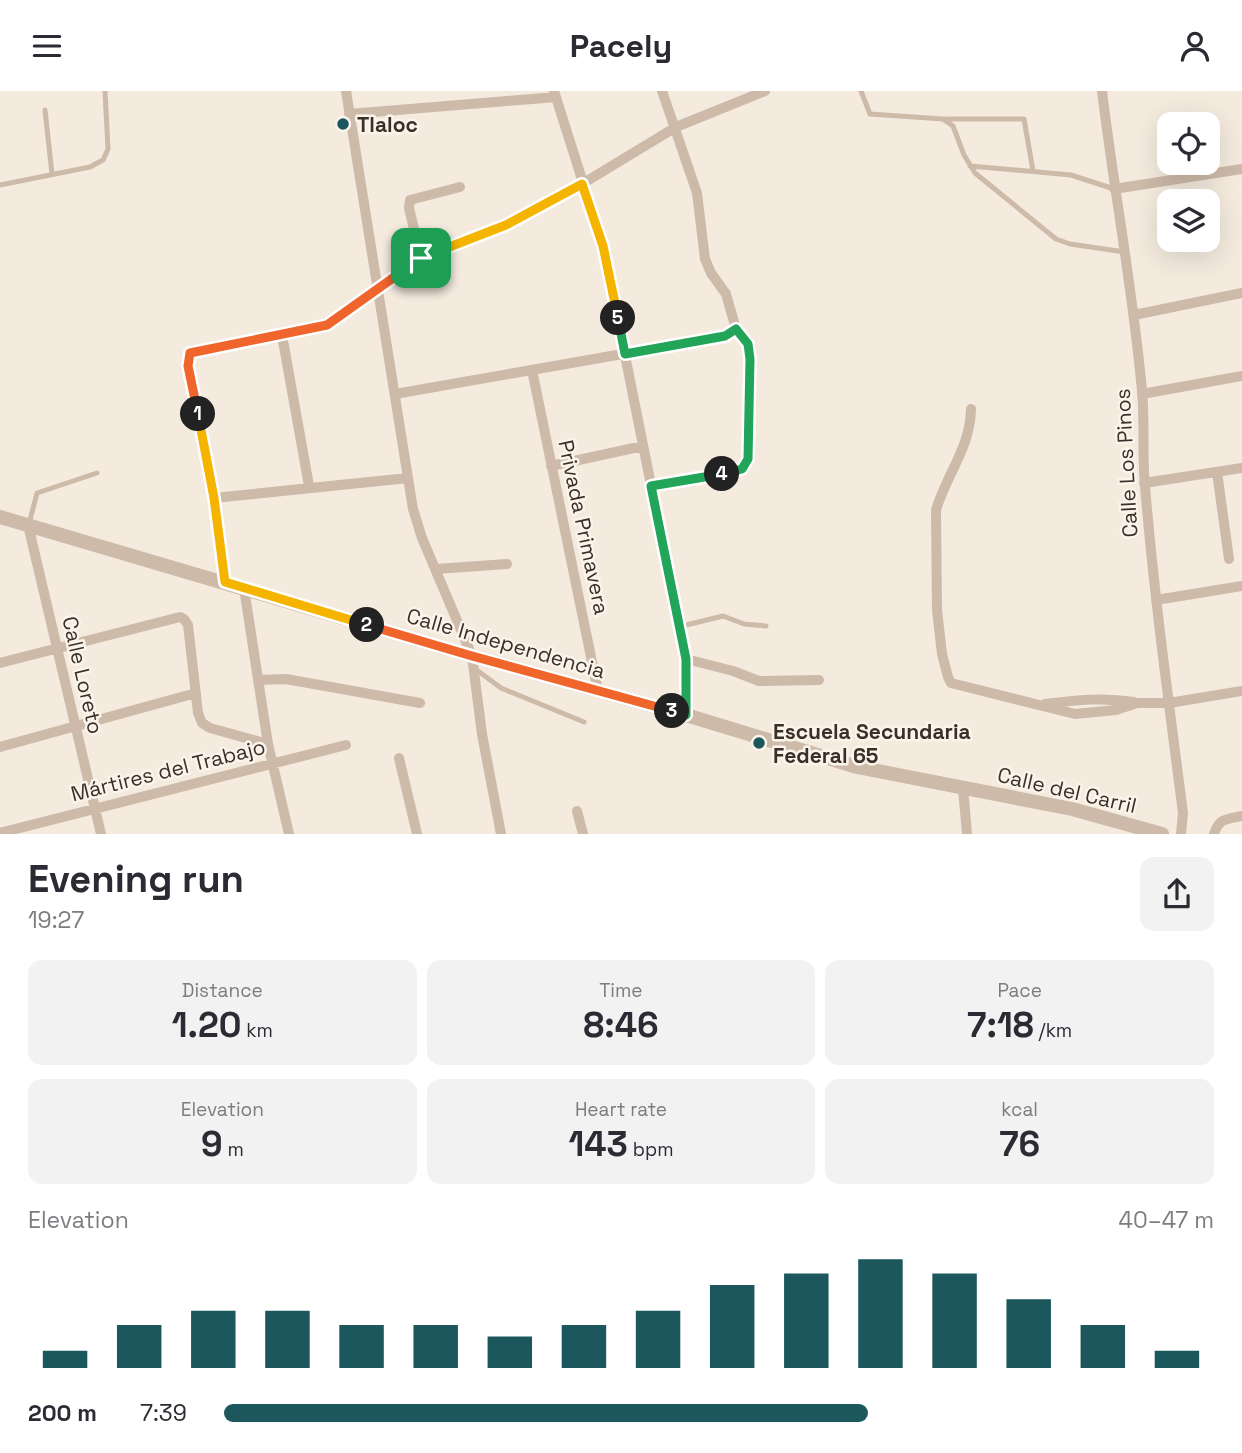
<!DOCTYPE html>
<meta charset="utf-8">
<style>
body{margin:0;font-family:"Space Grotesk",sans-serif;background:#f2f2f3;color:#2b2b33;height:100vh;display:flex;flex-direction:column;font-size:26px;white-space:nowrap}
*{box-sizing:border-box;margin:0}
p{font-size:23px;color:#7c7c81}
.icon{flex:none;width:38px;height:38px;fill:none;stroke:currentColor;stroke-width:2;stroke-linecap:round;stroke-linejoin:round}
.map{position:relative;height:743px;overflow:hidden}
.details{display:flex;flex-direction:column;background:#fff;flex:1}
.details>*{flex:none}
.fabs{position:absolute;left:1157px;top:21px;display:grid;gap:14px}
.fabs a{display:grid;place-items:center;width:63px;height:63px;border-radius:14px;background:#fff;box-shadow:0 7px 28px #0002;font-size:35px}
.pin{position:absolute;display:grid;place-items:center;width:60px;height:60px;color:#fff;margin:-30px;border-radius:14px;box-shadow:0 4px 10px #0006}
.km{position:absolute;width:35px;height:35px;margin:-18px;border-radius:50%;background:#222;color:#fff;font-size:19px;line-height:35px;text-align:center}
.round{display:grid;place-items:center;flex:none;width:74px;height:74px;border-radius:14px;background:#f2f2f3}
.headline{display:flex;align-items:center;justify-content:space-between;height:119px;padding:0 28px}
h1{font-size:38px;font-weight:800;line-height:52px}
.figures{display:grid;grid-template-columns:repeat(3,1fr);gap:10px;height:119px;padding:7px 28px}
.figures div{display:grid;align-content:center;border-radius:14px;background:#f2f2f3;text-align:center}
.figures b{font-size:35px;font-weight:800}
.figures small{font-size:19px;font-weight:400}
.figures p{font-size:19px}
.chart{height:196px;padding:14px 28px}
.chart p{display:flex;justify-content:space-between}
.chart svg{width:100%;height:126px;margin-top:7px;stroke:#1c575d;stroke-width:6}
ul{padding:0 28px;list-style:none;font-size:23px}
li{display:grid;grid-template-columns:112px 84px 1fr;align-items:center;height:52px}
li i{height:18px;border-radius:9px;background:#1c575d}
header{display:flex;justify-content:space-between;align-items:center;height:91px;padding:0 28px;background:#fff;font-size:32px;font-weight:800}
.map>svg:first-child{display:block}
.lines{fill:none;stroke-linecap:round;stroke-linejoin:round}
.service{stroke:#cdbaa9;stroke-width:5}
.minor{stroke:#cdbaa9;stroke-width:10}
.tertiary{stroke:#cdbaa9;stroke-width:14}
.split-1-casing{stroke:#fff;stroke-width:14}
.split-2-casing{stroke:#fff;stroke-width:14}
.split-3-casing{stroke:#fff;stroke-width:14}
.split-4-casing{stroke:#fff;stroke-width:14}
.split-5-casing{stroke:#fff;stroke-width:14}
.split-6-casing{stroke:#fff;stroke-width:14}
.split-1{stroke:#f0652b;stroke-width:9}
.split-2{stroke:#f5b400;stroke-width:9}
.split-3{stroke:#f0652b;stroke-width:9}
.split-4{stroke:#22a559;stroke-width:9}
.split-5{stroke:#22a559;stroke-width:9}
.split-6{stroke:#f5b400;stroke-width:9}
.poi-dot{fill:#1c575d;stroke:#fbf4eb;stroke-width:2.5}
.labels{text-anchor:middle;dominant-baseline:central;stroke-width:5;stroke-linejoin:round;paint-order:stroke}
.poi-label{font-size:21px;font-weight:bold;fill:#3a2f29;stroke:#fbf4eb;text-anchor:start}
.street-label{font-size:21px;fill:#3a2f29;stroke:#fbf4eb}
</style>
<header><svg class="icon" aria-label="menu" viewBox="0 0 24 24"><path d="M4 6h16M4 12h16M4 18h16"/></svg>Pacely<svg class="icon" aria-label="person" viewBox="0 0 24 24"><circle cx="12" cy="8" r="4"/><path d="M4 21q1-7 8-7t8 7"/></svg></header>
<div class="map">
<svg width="1242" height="743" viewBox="0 0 1242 743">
<rect width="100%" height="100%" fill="#f4eade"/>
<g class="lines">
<path class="service" d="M861 0 870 23 943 28 953 35 964 64 975 82 1056 148 1070 153 1125 161
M45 19 52 83
M946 28H1024L1033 80
M970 75 1071 84 1114 98
M0 94 90 76 103 69 108 58 105 0
M29 433 37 402 97 382
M678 536 723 525 744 533 766 535
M474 577 501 597 584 631"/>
<path class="minor" d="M346 0 413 418 422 447 472 565 482 643 501 743
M554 0 603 155 686 568V624
M662 0 697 102 705 168 711 182 726 203 736 238
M1102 0C1114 100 1133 199 1142 300 1145 331 1142 364 1145 395 1154 504 1169 613 1183 722L1181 743
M349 23 556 6
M1114 98 1242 78
M421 167 409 117 410 109 460 96
M1134 224 1242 202
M282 244 309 395
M532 279 598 600
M395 303 725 245 736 238
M1142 303 1242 285
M971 318C970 358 947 382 936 419L937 519 942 563 948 586 951 592 1075 623 1116 619 1137 612H1169L1242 600
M551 375 643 355
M1217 381 1229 468
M1144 392 1242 377
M651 395 742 378 748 368 750 268 748 253 736 238
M214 407 408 387
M28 434 101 743
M436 478 507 473
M225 491 209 378 188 275 190 262 326 234 421 167 506 134 582 93 676 36 765 0
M244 497 268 653 289 743
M1156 509 1242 495
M686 568 733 580 759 590 819 589
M0 572 180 526 184 528 188 534 198 622 202 632 210 637 268 653
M258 589 286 588 420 612
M1045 613C1076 609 1103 606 1134 611
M0 656 196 602
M399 667 417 743
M963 697 967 743
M577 720 583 743
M0 742 346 654
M1214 743C1219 727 1227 728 1242 725"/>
<path class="tertiary" d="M0 426 472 565 686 624 857 676 1072 718 1162 743"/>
</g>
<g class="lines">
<defs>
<path id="split-1" d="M198 323 188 275 190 262 327 234 421 167"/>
<path id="split-2" d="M198 323 214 407 225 491 367 534"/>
<path id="split-3" d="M367 534 472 565 672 620"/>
<path id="split-4" d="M672 620 686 624V568L651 395 722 383"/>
<path id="split-5" d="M618 227 625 263 725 245 736 238 748 253 750 268 748 368 742 378 722 383"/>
<path id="split-6" d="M421 167 506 134 582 93 603 155 618 227"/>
</defs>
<use href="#split-1" class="split-1-casing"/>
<use href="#split-2" class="split-2-casing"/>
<use href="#split-3" class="split-3-casing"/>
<use href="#split-4" class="split-4-casing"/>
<use href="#split-5" class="split-5-casing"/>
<use href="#split-6" class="split-6-casing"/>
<use href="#split-1" class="split-1"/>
<use href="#split-2" class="split-2"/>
<use href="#split-3" class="split-3"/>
<use href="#split-4" class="split-4"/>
<use href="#split-5" class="split-5"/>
<use href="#split-6" class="split-6"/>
</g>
<g class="poi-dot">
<circle cx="343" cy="33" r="7"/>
<circle cx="759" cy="652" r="7"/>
</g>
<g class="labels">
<g class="poi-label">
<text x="357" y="33">Tlaloc</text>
<text x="773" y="640">Escuela Secundaria<tspan x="773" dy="24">Federal 65</tspan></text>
</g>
<g class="street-label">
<text transform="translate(1126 372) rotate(-93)">Calle Los Pinos</text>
<text transform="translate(584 436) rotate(78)">Privada Primavera</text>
<text transform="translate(506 552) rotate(16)">Calle Independencia</text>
<text transform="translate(83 584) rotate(77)">Calle Loreto</text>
<text transform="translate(168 679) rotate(-14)">Mártires del Trabajo</text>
<text transform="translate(1067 699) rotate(13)">Calle del Carril</text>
</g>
</g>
</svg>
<div class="fabs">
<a><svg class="icon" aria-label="locate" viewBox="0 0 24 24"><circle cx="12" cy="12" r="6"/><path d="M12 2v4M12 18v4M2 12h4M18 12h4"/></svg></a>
<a><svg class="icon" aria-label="layers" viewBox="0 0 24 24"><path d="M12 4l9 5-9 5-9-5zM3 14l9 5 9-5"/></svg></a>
</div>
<div class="pin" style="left:421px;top:167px;background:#1e9e55"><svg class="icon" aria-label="arrive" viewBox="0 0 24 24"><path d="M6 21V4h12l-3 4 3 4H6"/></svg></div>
<b class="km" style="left:198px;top:323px">1</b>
<b class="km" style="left:367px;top:534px">2</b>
<b class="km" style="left:672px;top:620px">3</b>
<b class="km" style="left:722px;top:383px">4</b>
<b class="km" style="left:618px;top:227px">5</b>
</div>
<section class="details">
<div class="headline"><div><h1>Evening run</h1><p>19:27</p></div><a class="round"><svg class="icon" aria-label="share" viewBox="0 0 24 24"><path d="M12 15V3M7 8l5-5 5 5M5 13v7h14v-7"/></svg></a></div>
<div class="figures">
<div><p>Distance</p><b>1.20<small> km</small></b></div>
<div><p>Time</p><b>8:46</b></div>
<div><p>Pace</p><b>7:18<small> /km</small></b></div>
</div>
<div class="figures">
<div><p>Elevation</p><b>9<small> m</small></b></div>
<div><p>Heart rate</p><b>143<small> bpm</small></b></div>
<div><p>kcal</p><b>76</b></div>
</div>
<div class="chart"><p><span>Elevation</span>40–47 m</p>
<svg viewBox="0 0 160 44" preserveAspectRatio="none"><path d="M5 44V38M15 44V29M25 44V24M35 44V24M45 44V29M55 44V29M65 44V33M75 44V29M85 44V24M95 44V15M105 44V11M115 44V6M125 44V11M135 44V20M145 44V29M155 44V38"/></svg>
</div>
<ul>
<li><b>200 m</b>7:39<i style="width:65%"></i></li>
</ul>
</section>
